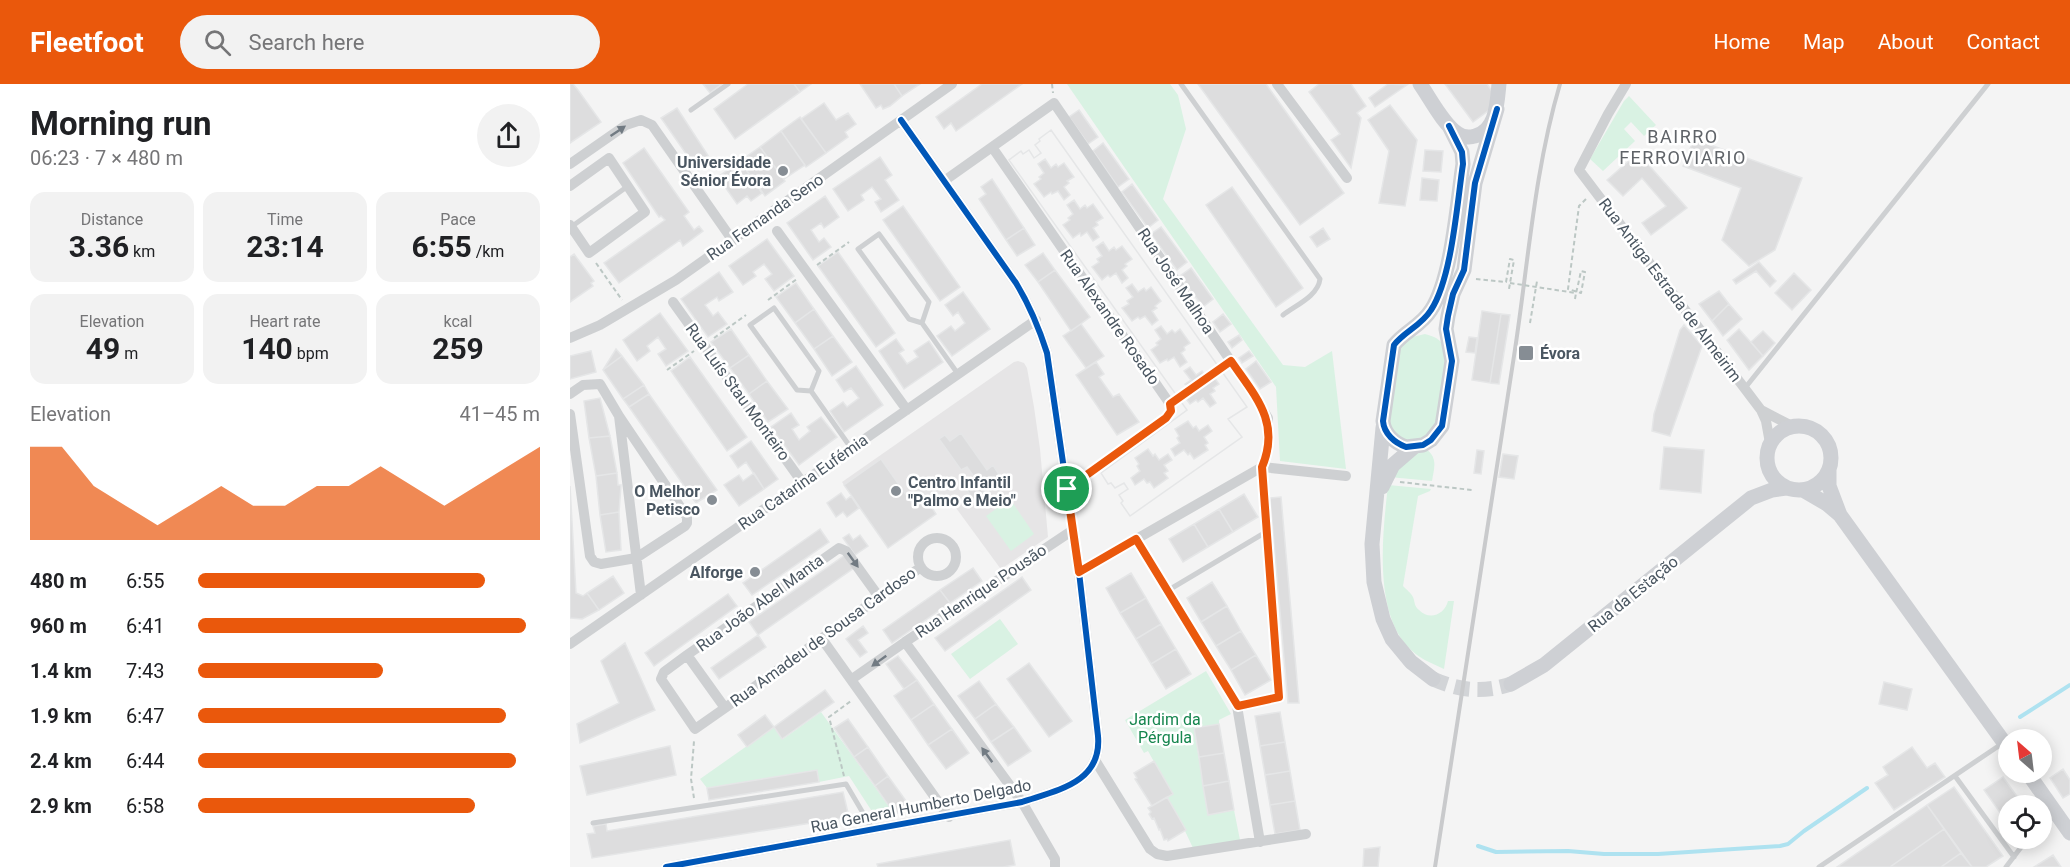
<!DOCTYPE html>
<meta charset="utf-8">
<style>
body{margin:0;font-family:Roboto,sans-serif;background:#f2f2f2;color:#202124;height:100vh;display:flex;flex-direction:column;font-size:22px;white-space:nowrap}
*{box-sizing:border-box;margin:0}
p{font-size:20px;color:#757577}
.icon{flex:none;width:33px;height:33px;fill:none;stroke:currentColor;stroke-width:2;stroke-linecap:round;stroke-linejoin:round}
.map{position:relative;flex:1;overflow:hidden}
.panel{display:flex;flex-direction:column;background:#fff;width:570px}
.panel>*{flex:none}
.needle{width:39px;rotate:332deg}
.tools{position:absolute;left:1428px;top:645px;display:grid;gap:12px}
.tools a{display:grid;place-items:center;width:54px;height:54px;border-radius:50%;background:#fff;box-shadow:0 3px 15px #0003;font-size:30px}
.pin{position:absolute;display:grid;place-items:center;width:51px;height:51px;color:#fff;margin:-26px;border:3px solid #fff;border-radius:50%;box-shadow:0 2px 6px #0007}
.round{display:grid;place-items:center;flex:none;width:63px;height:63px;border-radius:32px;background:#f2f2f2}
.overview{display:flex;align-items:center;justify-content:space-between;height:102px;padding:0 30px}
h1{font-size:33px;font-weight:700;line-height:45px}
.figures{display:grid;grid-template-columns:repeat(3,1fr);gap:9px;height:102px;padding:6px 30px}
.figures div{display:grid;align-content:center;border-radius:15px;background:#f2f2f2;text-align:center}
.figures b{font-size:30px;font-weight:700}
.figures small{font-size:16px;font-weight:400}
.figures p{font-size:16px}
.chart{height:168px;padding:12px 30px}
.chart p{display:flex;justify-content:space-between}
.chart svg{width:100%;height:108px;margin-top:6px;fill:#ea580c;opacity:.7}
ul{padding:0 30px;list-style:none;font-size:20px}
li{display:grid;grid-template-columns:96px 72px 1fr;align-items:center;height:45px}
li i{height:15px;border-radius:8px;background:#ea580c}
header{display:flex;align-items:center;gap:36px;box-sizing:border-box;height:84px;padding:0 30px;background:#ea580c;color:#fff}
header strong{font-size:28px}
nav{display:flex;gap:33px;margin-inline-start:auto;font-size:21px}
.search{width:420px;height:54px;background:#f2f2f2;display:flex;align-items:center;gap:15px;box-sizing:border-box;padding:0 21px;border-radius:33px;color:#757577;font-size:22px}
main{display:flex;flex:1;min-height:0}
.map>svg:first-child{display:block}
.education{fill:#e6e5e6}
.green{fill:#d9f2e3}
.lines{fill:none;stroke-linecap:round;stroke-linejoin:round}
.stream{stroke:#aee2f0;stroke-width:4}
.building{fill:#ddddde;stroke:#e5e6e7;stroke-width:1.5;fill-rule:evenodd}
.secondary-tunnel{stroke:#d2d4d7;stroke-width:15;stroke-dasharray:15 8;stroke-linecap:butt}
.path{stroke:#bcc7c4;stroke-width:2;stroke-dasharray:4.5 3;stroke-linecap:butt}
.lane{stroke:#ced0d2;stroke-width:5}
.street{stroke:#ced0d2;stroke-width:10}
.secondary{stroke:#ced0d4;stroke-width:15}
.rail{stroke:#c9cacc;stroke-width:4}
.path-bridge{stroke:#bcc7c4;stroke-width:2;stroke-dasharray:4.5 3;stroke-linecap:butt}
.cycleway-casing{stroke:#fff;stroke-width:10}
.cycleway{stroke:#0057b8;stroke-width:6}
.oneway{fill:#727b83}
.route-casing{stroke:#fff;stroke-width:12}
.route{stroke:#ea580c;stroke-width:8}
.poi-dot{fill:#868d94;stroke:#fff;stroke-width:2}
.labels{text-anchor:middle;dominant-baseline:central;stroke-width:5;stroke-linejoin:round;paint-order:stroke}
.poi-label{font-size:16px;font-weight:bold;fill:#4a5661;stroke:#fff;text-anchor:end}
.street-label{font-size:16px;fill:#4a5661;stroke:#fff}
.park-label{font-size:16px;fill:#17864f;stroke:#fff}
.neighbourhood-label{font-size:18px;letter-spacing:1.5px;fill:#5f6368;stroke:#fff}
</style>
<header>
<strong>Fleetfoot</strong>
<div class="search"><svg class="icon" aria-label="search" viewBox="0 0 24 24"><circle cx="10" cy="10" r="6"/><path d="M15 15l6 6"/></svg>Search here</div>
<nav><a>Home</a><a>Map</a><a>About</a><a>Contact</a></nav>
</header>
<main>
<section class="panel">
<div class="overview"><div><h1>Morning run</h1><p>06:23 · 7 × 480 m</p></div><a class="round"><svg class="icon" aria-label="share" viewBox="0 0 24 24"><path d="M12 15V3M7 8l5-5 5 5M5 13v7h14v-7"/></svg></a></div>
<div class="figures">
<div><p>Distance</p><b>3.36<small> km</small></b></div>
<div><p>Time</p><b>23:14</b></div>
<div><p>Pace</p><b>6:55<small> /km</small></b></div>
</div>
<div class="figures">
<div><p>Elevation</p><b>49<small> m</small></b></div>
<div><p>Heart rate</p><b>140<small> bpm</small></b></div>
<div><p>kcal</p><b>259</b></div>
</div>
<div class="chart"><p><span>Elevation</span>41–45 m</p>
<svg viewBox="0 0 160 44" preserveAspectRatio="none"><path d="M0 44V6L10 6L20 22L30 30L40 38L50 30L60 22L70 30L80 30L90 22L100 22L110 14L120 22L130 30L140 22L150 14L160 6V44z"/></svg>
</div>
<ul>
<li><b>480 m</b>6:55<i style="width:84%"></i></li>
<li><b>960 m</b>6:41<i style="width:96%"></i></li>
<li><b>1.4 km</b>7:43<i style="width:54%"></i></li>
<li><b>1.9 km</b>6:47<i style="width:90%"></i></li>
<li><b>2.4 km</b>6:44<i style="width:93%"></i></li>
<li><b>2.9 km</b>6:58<i style="width:81%"></i></li>
</ul>
</section>
<div class="map">
<svg width="1500" height="783" viewBox="0 0 1500 783">
<rect width="100%" height="100%" fill="#f4f4f4"/>
<path class="education" d="M448 277 454 279 457 284 464 323 470 365 478 453 434 483 430 484 378 413 362 424 366 430 318 464 272 398 444 278Z"/>
<path class="green" d="M497 0H600L608 11 616 45 593 115 713 281 735 283 762 267 776 385 710 377 706 303Z
M1059 12 1086 41 1074 52 1061 38 1054 45 1065 57 1033 87 1020 75 1054 17Z
M855 250C867 253 871 256 877 267L869 339 853 356 835 358 817 342 828 264 838 254Z
M857 366C868 374 864 385 862 397L819 393 839 370Z
M818 401 861 405 860 407 848 412 833 502C836 505 841 509 843 513 845 518 844 522 849 526 860 537 875 530 878 517H884L874 585C861 579 848 574 838 563 803 526 813 447 818 401Z
M440 415 464 450 441 467 416 432Z
M430 535 448 560 400 595 381 570Z
M636 587 661 630 649 636V640L624 645 638 730 664 726 670 756 623 764 615 747 616 746 597 713 602 710 578 667 574 669 555 636Z
M251 628 325 731 305 732 279 692 249 698 246 686 137 704 130 695 204 643 213 655Z"/>
<g class="lines">
<path class="stream" d="M1450 633 1500 601
M908 762 926 768 998 767 1034 770H1088L1210 762 1218 760 1234 747 1297 704"/>
</g>
<path class="building" d="M0 0H3L8 6 31 38 0 59Z
M133 0H152L140 9Z
M178 0H224L230 8 165 55 144 25Z
M224 0H241L230 8Z
M290 0H324L332 12 320 22 313 25 311 21 306 24Z
M324 0H350L332 12Z
M412 0H452L386 47 381 39 374 45 366 33Z
M628 0H696L774 109 730 141Z
M749 0H781L796 22 787 29 791 34 781 84 761 56 770 50 739 8Z
M818 0 837 1 805 23 799 14Z
M875 0H917L922 7V24L903 38Z
M254 19 266 36 278 29 286 40 275 48 278 53 256 69 231 35Z
M820 21 847 56 835 122 809 119 819 67 798 36Z
M107 24 141 76 128 87 91 34Z
M509 26 528 53 518 60 499 33Z
M230 33 256 69 236 83 211 47Z
M481 46 677 323 658 335 672 353 560 432 551 419 553 417 549 411 558 405 554 399 545 404 541 399 538 400 531 389 617 326 439 76 451 67 453 70 459 66 464 74 471 69 465 61 470 57 469 55ZM475 75 481 84 486 80 488 83 494 79 504 93 497 97 499 99 494 103 500 111 494 116 488 107 482 110 481 108 474 113 464 100 471 95 469 93 474 89 468 80ZM504 116 510 125 515 121 517 124 523 120 533 134 526 138 528 141 523 144 529 153 523 157 517 148 511 152 510 149 503 154 493 141 500 136 498 134 503 130 497 121ZM533 158 539 167 544 163 546 166 552 162 562 175 555 180 557 182 552 186 558 194 552 199 546 189 540 193 538 191 532 196 522 183 529 178 527 175 532 172 526 163ZM562 200 568 208 574 204 576 207 581 203 591 217 585 222 587 224 582 227 588 236 582 241 575 232 570 235 568 233 562 237 552 224 559 220 557 217 563 213 556 204ZM591 242 597 250 602 246 605 249 610 245 620 259 614 263 615 266 611 269 617 278 610 283 604 273 598 277 597 275 590 279 581 266 588 261 586 259 591 255 585 246ZM620 283 626 291 632 287 634 290 639 286 649 300 643 304 645 307 640 310 646 319 640 323 633 314 628 318 626 316 620 320 610 307 617 302 615 300 621 296 614 287ZM618 337 623 344 626 342 629 347 638 341 642 347 634 353 638 359 635 361 638 366 624 375 620 369 618 371 614 366 605 372 601 365 610 359 607 354 609 352 605 345ZM578 365 583 372 585 370 589 376 598 370 602 376 594 381 598 387 594 389 598 394 584 404 580 398 577 399 574 395 565 401 561 394 570 387 567 382 569 380 565 374Z
M481 46 677 323 658 335 672 353 560 432 551 419 553 417 549 411 558 405 554 399 545 404 541 399 538 400 531 389 617 326 439 76 451 67 453 70 459 66 464 74 471 69 465 61 470 57 469 55Z
M211 47 235 81 214 95 190 63Z
M1124 55 1232 94 1205 166 1179 182 1152 156 1171 104 1113 82Z
M533 59 559 95 548 103 523 67Z
M190 63 215 97 195 112 170 77Z
M74 64 119 128 114 132 124 146 129 142 133 147 113 162 110 156 49 199 34 179 95 136 91 132 89 133 53 79Z
M855 66 873 67 871 88 853 87Z
M1068 69 1117 124 1081 151 1072 139 1096 122 1072 94 1053 112 1037 96Z
M310 73 322 91 315 96 329 116 311 128 305 118 311 115 302 103 291 111 294 116 278 127 263 105Z
M170 77 192 109 181 117 177 112 167 120 148 93Z
M852 94 869 96 867 117 850 116Z
M422 95 454 144 436 156 409 115 416 110 411 103Z
M562 100 588 136 578 144 552 108Z
M662 103 733 204 706 223 636 121Z
M255 112 269 133 254 144 251 139 241 146 249 158 254 154 261 163 243 176 217 139Z
M333 122 390 203 370 217 313 136Z
M591 143 617 178 607 186 581 150Z
M454 144 465 161 447 172 436 156Z
M753 144 760 155 747 163 740 153Z
M197 155 224 192 204 207 195 195 202 190 194 180 183 188 186 192 173 201 159 182Z
M268 168 325 249 306 263 248 182Z
M473 169 485 186 468 198 455 181Z
M4 170 24 197 21 199 23 202 0 218V173Z
M1189 178 1206 197 1200 203 1186 187 1166 200 1163 196Z
M621 184 643 215 633 223 610 192Z
M485 186 520 233 501 247 468 198Z
M149 188 163 208 149 217 147 213 135 221 143 232 148 228 157 240 138 253 111 215Z
M1224 189 1241 206 1222 226 1205 209Z
M226 199 244 225 225 239 206 213Z
M1149 207 1159 220 1142 237 1129 220Z
M393 208 420 245 382 272 367 252 381 242 385 247 395 239 388 228 383 232 375 221Z
M1159 220 1172 235 1153 252 1142 237Z
M244 225 263 252 244 265 225 239Z
M912 227 931 230 920 299 902 296Z
M90 229 118 267 96 282 88 270 96 265 88 253 77 262 80 267 67 277 53 256Z
M653 230 661 240 650 248 643 238Z
M931 230 940 231 929 300 920 299Z
M511 240 534 272 516 284 493 252Z
M1114 241 1132 262 1100 352 1082 347 1084 330 1110 246Z
M161 245 179 271 160 284 141 258Z
M1169 245 1193 272 1179 286 1157 256Z
M1193 247 1205 259 1193 272 1181 258Z
M669 251 672 256 662 264 658 258Z
M263 252 282 278 262 292 244 265Z
M899 253 907 254 905 269 896 268Z
M326 255 334 266 329 269 337 280 348 273 344 267 359 257 373 278 334 305 309 267Z
M46 265 52 272 33 286Z
M21 267 26 288 0 295V272Z
M679 267 683 272 672 279 669 274Z
M179 271 197 297 179 310 160 284Z
M52 272 74 301 53 315 33 286Z
M120 273 177 353 157 367 101 287Z
M686 277 701 298 690 305 676 285Z
M526 278 534 290 529 293 543 313 549 310 569 338 547 351 506 291Z
M286 282 313 321 274 348 260 327 273 318 277 323 289 314 281 304 274 308 266 296Z
M197 297 218 325 198 338 179 310Z
M74 301 79 310 59 323 53 315Z
M79 310 147 406 126 419 59 323Z
M30 314 40 352 19 354 14 317Z
M221 329 229 341 222 345 229 356 240 347 237 343 251 333 267 353 229 381 201 343Z
M391 349 417 386 423 381 432 395 403 415 394 402 405 394 397 383 391 386 369 355 375 351 380 357Z
M40 352 47 389 26 392 19 354Z
M181 357 208 395 194 405 176 378 168 384 160 372Z
M1094 363 1134 366 1131 409 1090 405Z
M907 366 914 367 911 390 904 389Z
M933 370 948 372 944 395 929 393Z
M311 375 341 418 353 410 366 430 318 464 274 401Z
M47 389 48 401H51L49 428 30 431 26 392Z
M184 389 194 405 169 422 154 401 169 391 173 397Z
M0 402 6 509 13 512 17 509 29 526 12 535 0 534Z
M271 409 276 416 281 412 289 424 277 433 273 428 266 433 257 419Z
M674 410 688 433 663 448 649 425Z
M711 413 729 619H718L700 414Z
M649 425 663 448 638 463 624 440Z
M49 428 51 466 36 468 30 431Z
M624 440 638 463 613 478 599 455Z
M250 445 259 458 182 511 173 499Z
M279 450 283 456 290 451 298 462 285 471 273 454Z
M275 471 284 484 188 551 179 538Z
M403 484 412 497 380 519 370 506Z
M561 489 576 514 550 529 536 504Z
M43 492 54 509 29 526 17 509Z
M452 493 461 506 375 567 365 554Z
M642 498 657 522 631 538 617 514Z
M370 506 380 519 322 559 313 546Z
M158 510 167 522 84 582 75 569Z
M576 514 591 540 566 555 550 529Z
M657 522 671 547 646 562 631 538Z
M591 540 606 565 581 580 566 555Z
M293 542 298 549 288 556 297 568 290 573 276 555Z
M671 547 686 571 661 586 646 562Z
M188 551 196 563 149 595 141 584Z
M55 559 85 626 10 659 7 640 49 619 31 577Z
M606 565 621 590 596 605 581 580Z
M686 571 701 596 675 611 661 586Z
M328 572 347 596 334 605 316 580Z
M459 579 502 637 479 653 437 595Z
M347 596 364 620 341 636 324 612Z
M409 597 426 620 405 635 388 612Z
M1314 598 1342 605 1337 626 1309 620Z
M255 606 264 618 212 655 204 643Z
M364 620 382 645 358 661 341 636Z
M426 620 444 643 421 658 405 635Z
M710 628 715 658 690 662 685 632Z
M195 631 204 643 177 663 168 651Z
M278 635 298 663 284 673 264 644Z
M649 640 654 669 629 673 624 644Z
M444 643 461 667 438 682 421 658Z
M382 645 399 669 376 685 358 661Z
M715 658 720 687 695 691 690 662Z
M100 662 106 691 17 711 10 682Z
M298 663 318 692 305 702 284 673Z
M1342 663 1357 684 1365 679 1375 693 1324 726 1305 699 1318 691 1313 683Z
M654 669 659 697 633 702 629 673Z
M584 677 603 710 582 722 565 695 567 694 564 689Z
M1493 685 1500 696V710L1493 714 1480 694Z
M247 686 249 698 139 716 137 704Z
M720 687 725 717 700 721 695 691Z
M318 692 339 721 325 731 305 702Z
M1433 693 1454 722H1438V740L1414 706Z
M659 697 664 726 638 731 633 702Z
M1384 703 1433 772 1416 783H1402L1357 721Z
M273 708 279 733 22 774 17 750 25 749 23 742 36 740 37 747Z
M597 713 616 746 598 757 597 755 594 756 590 745 589 746 584 734 582 735 579 730 581 728 578 724Z
M725 717 730 746 705 750 700 721Z
M1357 721 1374 745 1320 783H1267Z
M1374 745 1391 769 1371 783H1320Z
M440 756 445 781 433 783H308L307 780Z
M810 763 808 783H793L794 765Z
M1391 769 1402 783H1371Z
M1483 771 1491 783H1464Z"/>
<g class="lines">
<path class="secondary-tunnel" d="M863 595C890 607 914 609 941 600"/>
<path class="path" d="M482 0 483 9
M26 179 52 216
M247 181 279 158
M906 195 936 198 940 175 944 176 939 205
M1008 201 1011 187 1015 188 1011 209 998 205 1009 122 1017 114
M1005 215 1006 209
M198 216 227 195
M960 239 967 197
M144 254 176 231
M97 286 124 267
M609 313 651 284
M830 398 902 406
M274 692 259 633 281 617
M124 714 121 695 124 657"/>
<path class="lane" d="M611 0 750 195C748 212 726 221 713 231
M121 26 158 0
M1 143 58 102
M352 239 339 235 288 165 309 150 359 218 352 239 388 290
M1175 304 1418 0
M241 307 227 306 180 241 204 224 249 287 241 307 281 364
M597 507 696 448
M667 622 709 613 692 383
M1385 692 1444 773
M1472 737 1482 724
M23 739 276 700 303 746
M1249 783 1433 659
M1436 783 1458 754"/>
<path class="street" d="M707 0 777 94
M1056 0 1038 30 1009 86 1191 326 1196 337 1200 359
M422 63 600 320 601 327 596 334 497 405
M0 80 56 41 71 36 82 41 163 157
M374 97 484 19 684 311 698 334 697 370 692 383
M0 102 39 74 75 128 19 169 0 141
M207 147 337 326
M103 218 232 398
M0 254 30 241 106 196 382 0
M0 310 13 301 30 300 49 332
M1191 326 1222 342
M0 330 20 472 24 478 31 480 66 474 115 442 117 439V433L49 332 71 511
M348 473a19 19 0 1 1 38 0a19 19 0 1 1-38 0Z
M566 455 667 622 690 758
M509 488 692 383 776 392
M252 555 379 733
M0 560 466 236
M117 571 269 464 276 467 309 513
M117 571 155 624 125 645 91 595 94 588Z
M282 595 335 558
M155 624 351 483
M525 676 580 765 587 770 597 772 736 750
M96 783 452 718C487 706 532 699 528 652L509 488 477 269C469 244 460 222 446 199L331 36
M485 783V775L452 718 335 558 503 446"/>
<path class="secondary" d="M850 0C860 14 873 40 887 49 892 53 899 54 905 52 927 47 927 18 929 0
M879 42 892 68 893 80C887 119 882 194 861 226 851 242 835 247 824 261L813 337C814 350 825 359 836 363L853 361 861 356 872 342 882 277 876 245 878 232 883 210 894 186 905 99 927 25
M1197 374a32 32 0 1 1 64 0a32 32 0 1 1-64 0Z
M813 344 802 460 804 498 813 535 822 555 841 578 863 595
M1259 385V402L1270 431 1438 664
M812 403 823 381 845 362
M1233 406 1257 420 1270 431
M941 600 974 581 1181 414 1202 406 1216 404
M1457 688 1500 749"/>
<path class="rail" d="M865 783C891 613 917 443 944 272 958 182 964 88 990 0"/>
<path class="path-bridge" d="M940 199 1006 209 1008 201"/>
<defs>
<path id="cycleway" d="M879 42 892 68 893 80C887 119 882 194 861 226 851 242 835 247 824 261L813 337C814 350 825 359 836 363L853 361 861 356 872 342 882 277 876 245 878 232 883 210 894 186 905 99 927 25
M96 783 452 718C487 706 532 699 528 652L509 488 477 269C469 244 460 222 446 199L331 36"/>
</defs>
<use href="#cycleway" class="cycleway-casing"/>
<use href="#cycleway" class="cycleway"/>
</g>
<defs><path id="oneway-solid" d="M-6-.8H1V-3.2L6.5 0L1 3.2V.8H-6Z" transform="scale(1.5)"/></defs>
<g class="oneway">
<use href="#oneway-solid" transform="translate(48 47) rotate(-34)"/>
<use href="#oneway-solid" transform="translate(283 476) rotate(54)"/>
<use href="#oneway-solid" transform="translate(309 577) rotate(144)"/>
<use href="#oneway-solid" transform="translate(417 671) rotate(-126)"/>
</g>
<g class="lines">
<defs>
<path id="route" d="M661 277C685 312 711 338 692 383L709 613 668 622 566 455 509 488 497 405 596 334 601 327 600 320Z"/>
</defs>
<use href="#route" class="route-casing"/>
<use href="#route" class="route"/>
</g>
<g class="poi-dot">
<circle cx="213" cy="87" r="6"/>
<rect x="948" y="261" width="16" height="16" rx="3"/>
<circle cx="326" cy="407" r="6"/>
<circle cx="142" cy="416" r="6"/>
<circle cx="185" cy="488" r="6"/>
</g>
<g class="labels">
<g class="poi-label">
<text x="201" y="78">Universidade<tspan x="201" dy="18">Sénior Évora</tspan></text>
<text x="970" y="269" text-anchor="start">Évora</text>
<text x="338" y="398" text-anchor="start">Centro Infantil<tspan x="338" dy="18">"Palmo e Meio"</tspan></text>
<text x="130" y="407">O Melhor<tspan x="130" dy="18">Petisco</tspan></text>
<text x="173" y="488">Alforge</text>
</g>
<g class="street-label">
<text transform="translate(195 133) rotate(-35)">Rua Fernanda Seno</text>
<text transform="translate(606 197) rotate(56)">Rua José Malhoa</text>
<text transform="translate(1100 206) rotate(53)">Rua Antiga Estrada de Almeirim</text>
<text transform="translate(540 233) rotate(55)">Rua Alexandre Rosado</text>
<text transform="translate(168 308) rotate(54)">Rua Luís Stau Monteiro</text>
<text transform="translate(233 398) rotate(-35)">Rua Catarina Eufémia</text>
<text transform="translate(411 507) rotate(-34)">Rua Henrique Pousão</text>
<text transform="translate(1063 510) rotate(-39)">Rua da Estação</text>
<text transform="translate(190 519) rotate(-36)">Rua João Abel Manta</text>
<text transform="translate(253 553) rotate(-36)">Rua Amadeu de Sousa Cardoso</text>
<text transform="translate(351 722) rotate(-11)">Rua General Humberto Delgado</text>
</g>
<g class="park-label">
<text x="595" y="635">Jardim da<tspan x="595" dy="18">Pérgula</tspan></text>
</g>
<g class="neighbourhood-label">
<text x="1113" y="52">BAIRRO<tspan x="1113" dy="21">FERROVIARIO</tspan></text>
</g>
</g>
</svg>
<div class="tools">
<a><svg class="needle" viewBox="-14 -14 28 28"><path d="M0-13l5 13h-10z" fill="#e53935"/><path d="M0 13l5-13h-10z" fill="#757577"/></svg></a>
<a><svg class="icon" aria-label="locate" viewBox="0 0 24 24"><circle cx="12" cy="12" r="6"/><path d="M12 2v4M12 18v4M2 12h4M18 12h4"/></svg></a>
</div>
<div class="pin" style="left:497px;top:405px;background:#1e9e55"><svg class="icon" aria-label="arrive" viewBox="0 0 24 24"><path d="M6 21V4h12l-3 4 3 4H6"/></svg></div>
</div>
</main>
